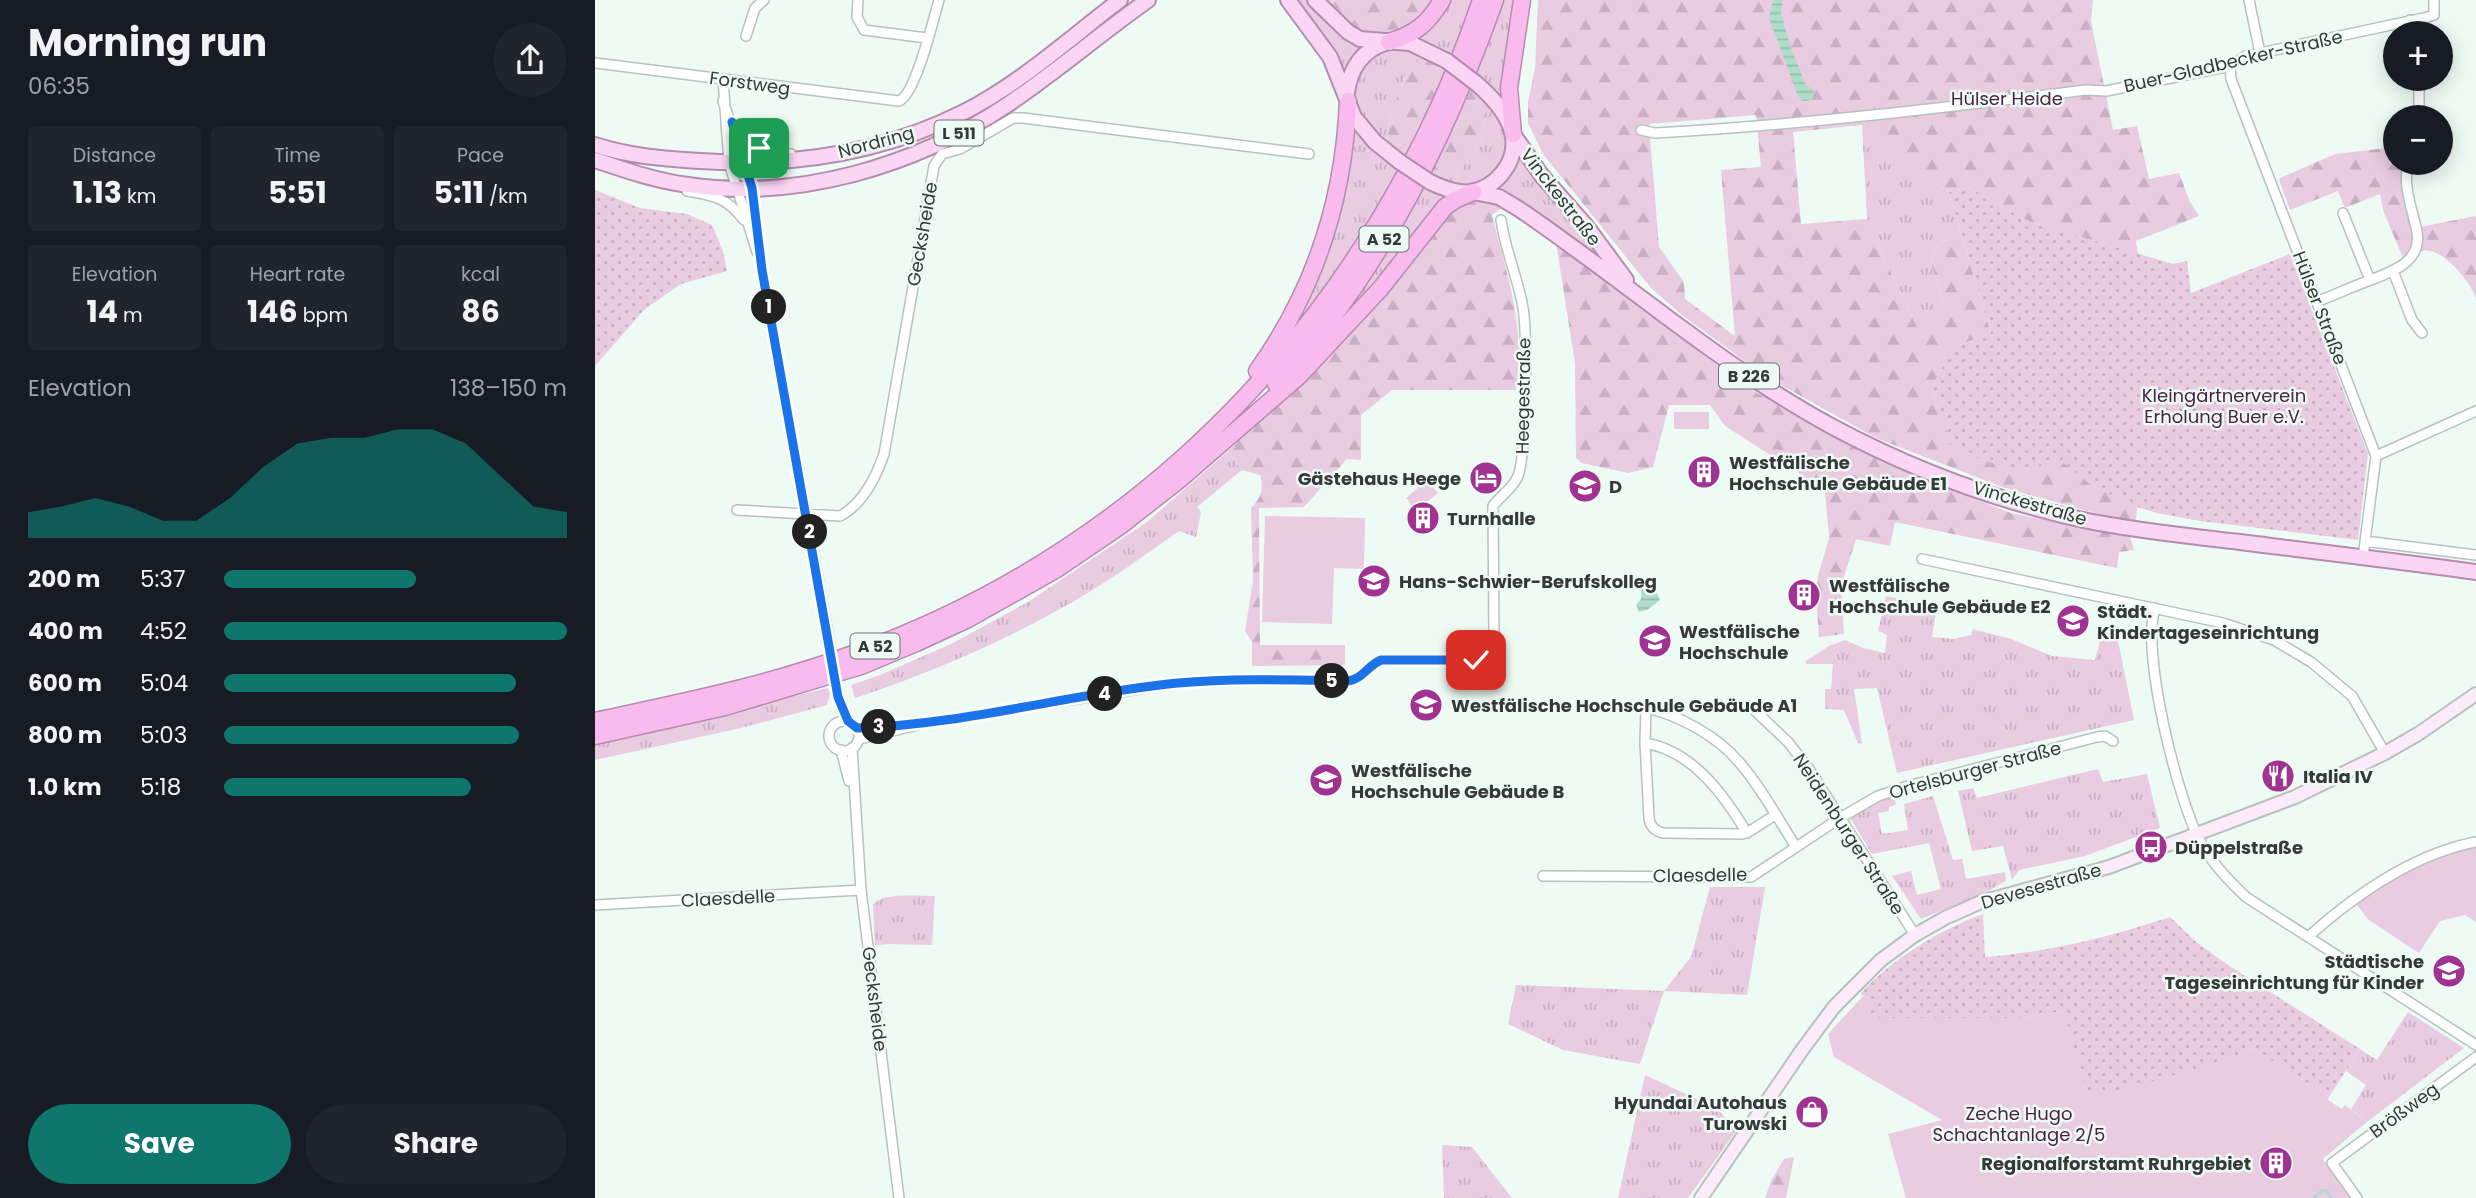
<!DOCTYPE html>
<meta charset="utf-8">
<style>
body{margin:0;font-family:Poppins,sans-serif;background:#20242c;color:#f1f3f6;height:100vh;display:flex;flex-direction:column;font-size:26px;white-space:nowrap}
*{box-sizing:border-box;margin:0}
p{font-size:23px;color:#9ea1a6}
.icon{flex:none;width:38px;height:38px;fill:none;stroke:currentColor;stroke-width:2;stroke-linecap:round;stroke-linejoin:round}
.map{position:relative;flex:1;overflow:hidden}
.side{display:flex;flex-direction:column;background:#171b24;width:595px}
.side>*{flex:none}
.tools{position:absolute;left:1788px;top:21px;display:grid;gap:14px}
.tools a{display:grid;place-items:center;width:70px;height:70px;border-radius:50%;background:#171b24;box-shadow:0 4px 18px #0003;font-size:35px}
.pin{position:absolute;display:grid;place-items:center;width:60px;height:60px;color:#fff;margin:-30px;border-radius:14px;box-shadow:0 4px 10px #0006}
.km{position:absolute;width:35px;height:35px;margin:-18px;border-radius:50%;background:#222;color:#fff;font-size:19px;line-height:35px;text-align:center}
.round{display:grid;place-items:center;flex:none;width:74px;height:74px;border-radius:37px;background:#20242c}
.summary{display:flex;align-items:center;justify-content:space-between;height:119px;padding:0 28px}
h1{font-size:38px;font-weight:700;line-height:52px}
.stats{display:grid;grid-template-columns:repeat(3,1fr);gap:10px;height:119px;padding:7px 28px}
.stats div{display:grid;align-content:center;border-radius:7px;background:#20242c;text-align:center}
.stats b{font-size:30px;font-weight:700}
.stats small{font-size:19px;font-weight:400}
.stats p{font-size:19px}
.chart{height:196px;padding:14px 28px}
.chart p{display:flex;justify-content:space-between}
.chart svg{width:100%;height:126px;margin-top:7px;fill:#0f766e;opacity:.7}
.button{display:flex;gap:14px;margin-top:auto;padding:14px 28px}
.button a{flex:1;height:80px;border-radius:42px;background:#0f766e;color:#fff;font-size:28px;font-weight:700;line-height:80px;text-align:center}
.button a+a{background:#20242c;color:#f1f3f6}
ul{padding:0 28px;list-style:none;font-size:23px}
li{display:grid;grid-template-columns:112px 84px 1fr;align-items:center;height:52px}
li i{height:18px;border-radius:9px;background:#0f766e}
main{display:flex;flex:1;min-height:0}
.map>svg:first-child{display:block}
.grass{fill:url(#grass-tufts)}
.forest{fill:url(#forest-firs);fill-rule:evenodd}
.park{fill:#e9cbe2}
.garden{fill:url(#garden-dots)}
.water{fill:url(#water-rules)}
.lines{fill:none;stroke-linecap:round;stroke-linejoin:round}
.stream{stroke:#aeddc9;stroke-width:2.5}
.street-casing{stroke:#b6c2bc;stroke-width:12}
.secondary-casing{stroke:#b6c2bc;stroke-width:16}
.primary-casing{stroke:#b48dae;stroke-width:18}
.highway-casing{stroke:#b48dae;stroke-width:19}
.street{stroke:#fff;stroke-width:9}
.secondary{stroke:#fdeafa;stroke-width:12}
.primary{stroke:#fbd6f4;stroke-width:14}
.highway{stroke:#f9baed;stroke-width:16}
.street-bridge-casing{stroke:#b6c2bc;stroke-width:12;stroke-linecap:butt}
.primary-bridge-casing{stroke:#b48dae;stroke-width:18;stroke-linecap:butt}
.street-bridge{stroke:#fff;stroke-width:9}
.primary-bridge{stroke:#fbd6f4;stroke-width:14}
.route-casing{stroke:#fff;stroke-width:14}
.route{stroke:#1a73e8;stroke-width:9}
.labels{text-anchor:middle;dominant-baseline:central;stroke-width:5;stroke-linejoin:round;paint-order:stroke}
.shield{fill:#eefbf5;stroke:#6c7471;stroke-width:2}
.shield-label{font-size:16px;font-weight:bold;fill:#353a38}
.street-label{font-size:18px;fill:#353a38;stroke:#eefbf5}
.park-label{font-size:18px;fill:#4d2046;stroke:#eefbf5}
.poi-label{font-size:18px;font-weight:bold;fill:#353a38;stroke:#eefbf5;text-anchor:start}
</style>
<main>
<section class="side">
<div class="summary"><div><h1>Morning run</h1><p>06:35</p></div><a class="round"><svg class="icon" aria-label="share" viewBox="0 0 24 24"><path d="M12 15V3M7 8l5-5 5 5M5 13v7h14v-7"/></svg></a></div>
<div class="stats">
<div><p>Distance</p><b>1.13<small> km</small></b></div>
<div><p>Time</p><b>5:51</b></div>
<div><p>Pace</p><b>5:11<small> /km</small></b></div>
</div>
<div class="stats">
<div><p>Elevation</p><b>14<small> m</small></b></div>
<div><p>Heart rate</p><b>146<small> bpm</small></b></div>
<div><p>kcal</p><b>86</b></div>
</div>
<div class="chart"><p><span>Elevation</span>138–150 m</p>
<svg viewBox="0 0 160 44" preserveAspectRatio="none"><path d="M0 44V35L10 33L20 30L30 33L40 38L50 38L60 30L70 19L80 11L90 9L100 9L110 6L120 6L130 11L140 22L150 33L160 35V44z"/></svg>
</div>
<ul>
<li><b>200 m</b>5:37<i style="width:56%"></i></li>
<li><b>400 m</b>4:52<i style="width:100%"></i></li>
<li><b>600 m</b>5:04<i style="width:85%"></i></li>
<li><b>800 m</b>5:03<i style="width:86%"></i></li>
<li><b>1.0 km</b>5:18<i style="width:72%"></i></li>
</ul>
<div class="button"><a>Save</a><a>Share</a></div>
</section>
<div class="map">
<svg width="1881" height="1198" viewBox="0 0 1881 1198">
<defs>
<pattern id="grass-tufts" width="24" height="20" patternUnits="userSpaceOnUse" patternTransform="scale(1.75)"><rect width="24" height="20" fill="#e9cbe2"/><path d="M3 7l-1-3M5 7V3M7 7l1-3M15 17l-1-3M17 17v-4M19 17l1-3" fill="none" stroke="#c8afc3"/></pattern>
<pattern id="forest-firs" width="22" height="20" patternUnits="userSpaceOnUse" patternTransform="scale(1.75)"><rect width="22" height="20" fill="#e9cbe2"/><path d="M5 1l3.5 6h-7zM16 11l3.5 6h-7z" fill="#c8afc3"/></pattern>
<pattern id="garden-dots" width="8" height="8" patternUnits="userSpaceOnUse" patternTransform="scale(1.75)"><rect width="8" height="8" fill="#e9cbe2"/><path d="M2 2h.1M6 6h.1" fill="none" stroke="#c8afc3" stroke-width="1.8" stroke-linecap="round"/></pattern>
<pattern id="water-rules" width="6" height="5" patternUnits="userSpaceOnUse" patternTransform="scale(1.75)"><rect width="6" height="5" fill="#aeddc9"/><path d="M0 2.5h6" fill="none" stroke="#96bead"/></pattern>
</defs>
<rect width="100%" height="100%" fill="#eefbf5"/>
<path class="grass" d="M698 0H712L728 16 774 45 749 76Z
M852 0H878L856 57 816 40Z
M909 0H925L910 104 881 75Z
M796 47H807L830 55 809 79 803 98 796 113 792 141 794 148 778 135 759 106 757 85 771 59Z
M893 102C901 111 909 123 912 135 917 157 899 182 878 186 871 188 862 186 855 186L886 140Z
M755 120 778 148 804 171 738 278 695 335Z
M1267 125 1305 163 1354 192 1367 236 1343 243 1336 264 1349 304 1327 338 1286 252 1277 227 1272 219Z
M922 153 940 179 990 234 1004 258 938 209 902 186Z
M829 187 857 196 806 257 720 350 799 239Z
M632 452 647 470 602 507 606 512 601 537 584 531C550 555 517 579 481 600 412 640 336 673 260 698L256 685 285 675 356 644 433 602 552 522Z
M1291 596 1342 607 1337 637 1358 639 1376 635 1378 629 1416 639 1457 656 1500 660 1508 629 1520 626 1539 720 1302 773 1282 688 1259 689 1267 744 1263 743 1249 710 1230 709V689H1236L1238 664H1211V661L1234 646 1250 640 1268 648 1290 653 1292 635 1283 631Z
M233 688 235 694 232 705 146 728 0 760V743Z
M1503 769 1508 782 1552 774 1565 828 1490 856 1424 870 1417 880 1408 846 1377 851 1363 791 1378 788 1382 798Z
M1299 794 1301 805 1294 807V811L1283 813 1287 834 1313 830 1309 804 1338 796 1358 860 1367 859 1371 879 1410 872 1411 881 1390 893 1326 919 1297 876 1316 871 1322 895 1346 889 1334 843 1277 854 1254 816Z
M1115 887H1170L1152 995 1069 991 1045 1064 968 1050 913 1024 921 985 1069 991 1096 957Z
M340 896 337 945 295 944 280 945 278 905C286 892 324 896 340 896Z
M1813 1012 1869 1048 1772 1122 1756 1109 1771 1085 1751 1071 1765 1049 1782 1060Z
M1050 1075 1121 1108 1142 1130 1093 1198H1023Z
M847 1145 877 1147 917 1198H849Z"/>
<path class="forest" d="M729 0H843L829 19 792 38 770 35 751 21Z
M943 0H1498L1496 21 1518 130 1542 126 1554 179 1584 173 1595 202 1604 216 1541 241 1543 254 1435 222 1373 187 1354 192 1305 163 1267 125 1198 132 1206 224 1272 219 1277 227 1286 252 1327 338 1349 304 1336 264 1343 243 1367 236 1396 333 1359 347 1336 388 1355 437 1427 472 1465 459 1498 486 1542 507 1541 521 1514 517 1407 487 1281 438 1170 376 1087 315 1056 288 948 154 933 123V102L940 68ZM1161 115 1166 167 1126 170 1140 336 1090 299 1089 282 1064 247 1054 124Z
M830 55 851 70 809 158 794 148 792 141 796 113 815 66Z
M876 89 893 102 886 140 855 186 835 176Z
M1801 147V163H1809L1808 185 1825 227 1881 216V298C1876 283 1847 246 1828 251 1822 253 1816 263 1812 268L1788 210 1785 194 1750 208 1743 191 1695 210 1684 180 1685 178 1740 154Z
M873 197 911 205 897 215C911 272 932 331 921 390H797L766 415V460L752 459 709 507 664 508 665 645H750V665L657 666V642L650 631 658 581 656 508C666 498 669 489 665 475L647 470 632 452 727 361 849 214Z
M961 242 1149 386 1310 471 1416 513 1535 537 1539 550 1524 552 1522 568 1300 522 1295 546 1261 539 1246 586 1249 634 1224 637 1221 595 1223 576 1234 538 1230 490 1130 426 1115 405H1074L1058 467 1033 473 987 463 981 458 980 364Z
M1199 1157 1191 1198H1170L1177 1179 1189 1159Z"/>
<path class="park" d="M1079 412H1114V429H1079Z
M832 480 843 493 821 511 811 498Z
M670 516 770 518 769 569 739 568 737 624 667 622Z
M1881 846V922L1870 915 1845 921 1824 953 1774 920 1761 904C1797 880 1837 853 1881 846Z
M1268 996 1273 998 1274 1018H1426L1470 1011 1491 1091 1628 1061 1657 1048 1734 1097 1733 1100 1747 1109 1750 1105 1772 1122 1728 1159 1756 1198H1311L1293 1134 1347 1120 1239 1057 1233 1034Z"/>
<path class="garden" d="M1373 187 1435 222 1578 264 1592 261 1596 293 1695 254 1773 454 1763 540 1605 521 1562 513 1542 507 1498 486 1465 460 1427 472 1385 459 1353 443 1355 437 1336 388 1359 347 1396 333 1354 192Z
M0 190 45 208 92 214 117 225 128 251 132 271 86 284 50 309 0 366Z
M1388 914 1390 957C1455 952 1514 937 1575 917L1601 942 1636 967 1765 1049 1734 1097 1657 1048 1631 1060 1508 1095 1491 1091 1469 1011 1426 1018H1273V998L1265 994C1298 958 1343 931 1388 914Z"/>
<path class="water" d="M1178 0H1188L1186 14 1197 51 1211 85 1219 90 1218 98 1212 101H1207L1203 96 1174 18Z
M1050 584 1060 589 1065 600 1052 610 1044 612 1041 605 1046 599 1047 586Z"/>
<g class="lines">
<path class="stream" d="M1719 1197 1728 1190H1731L1736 1198"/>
<defs>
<path id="street" d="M263 0 262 17 269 30 332 38
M1654 0 1665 53
M1815 20 1817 33
M151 36 160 8 169 0
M0 63 304 101C321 94 338 20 344 0
M1635 66 1636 79 1781 456 1768 557
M128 79 134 163 162 252
M128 101 157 188 167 270 234 639
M1824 117V79
M140 126C157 147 168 153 196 154
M1046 130 1060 133C1204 125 1348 108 1491 90L1511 91 1635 66 1651 56 1829 18 1839 15V0
M92 191C120 196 131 197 149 220
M1748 213 1775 280
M1798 271 1817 320 1827 333
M1723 301C1740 295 1756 287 1773 281 1799 271 1830 261 1821 227 1816 206 1808 185 1813 163
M1781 456 1881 411
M142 510 245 516C268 504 281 477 289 454L339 166 347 154 365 149 418 118H428L714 154
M1770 541 1881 555
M1327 559 1628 623 1679 640 1716 662 1757 696 1790 753
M1560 608C1546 653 1582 796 1604 839 1616 862 1632 879 1651 897L1881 1045
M243 697 253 721
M1155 706 1193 742 1214 769 1320 935
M234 736a15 15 0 1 1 30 0a15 15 0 1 1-30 0Z
M262 728 291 727
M264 739 331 723 581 683 653 680 753 681C768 678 772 665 786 660 808 658 874 666 890 656 897 651 899 645 899 637L898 506C905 496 917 489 922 478 932 461 932 332 928 308 923 278 910 250 906 220
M1050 743C1098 751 1129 795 1152 833
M257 748 266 890 304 1198
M246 750 254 781
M1180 815 1155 831 1147 834 1068 833C1060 831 1055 826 1054 818L1050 743 1051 708C1084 715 1122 736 1144 762 1166 787 1183 819 1201 847
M948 876 1156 877 1245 818 1283 796 1313 786 1502 737 1510 736 1518 741
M0 905 266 890
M1713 937C1760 895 1818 854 1881 842
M1762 1198 1737 1163 1881 1057"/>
<path id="secondary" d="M1106 1198 1207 1050 1239 1007 1286 960 1320 935 1350 918 1386 902 1514 867 1700 797 1790 753 1823 734 1881 694"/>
<path id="primary" d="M693 0 735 57 759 117 780 142 805 162
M720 0 753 32 765 39 815 43 852 61
M752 93C755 69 766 51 790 43
M918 134 947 176 992 227 1031 280
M0 145C34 156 69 159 105 161 196 167 287 153 369 112 426 83 475 38 525 0
M0 160C30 170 61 181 93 185 203 201 320 166 412 105 461 72 505 34 553 0
M835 182C848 188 862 194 876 192 901 188 922 162 918 137 915 116 897 97 882 84
M878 192 904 197 924 209C1029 280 1124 365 1236 426 1316 469 1405 502 1493 521 1543 531 1594 536 1645 542 1724 552 1802 561 1881 572"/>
<path id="highway" d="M794 42C820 34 833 24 847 0
M918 134 914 88 927 0
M662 371C720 290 749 200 753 101
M681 384C782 279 852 135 900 0
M0 721C87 702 174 685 258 654 561 546 784 302 886 0
M0 736 130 707 266 666 321 643 373 619 462 569 524 527 584 480 704 376 786 288 850 207 860 200 878 192"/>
</defs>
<use href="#street" class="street-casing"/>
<use href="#secondary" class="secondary-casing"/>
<use href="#primary" class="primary-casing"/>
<use href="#highway" class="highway-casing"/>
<use href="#street" class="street"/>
<use href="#secondary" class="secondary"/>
<use href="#primary" class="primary"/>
<use href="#highway" class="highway"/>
<defs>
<path id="street-bridge" d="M234 639 243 697"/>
<path id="primary-bridge" d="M852 61 882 84
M805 162 835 182"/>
</defs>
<use href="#street-bridge" class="street-bridge-casing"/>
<use href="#primary-bridge" class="primary-bridge-casing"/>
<use href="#street-bridge" class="street-bridge"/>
<use href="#primary-bridge" class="primary-bridge"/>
</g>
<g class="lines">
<defs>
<path id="route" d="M164 148 154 143 137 122 157 188 167 270 243 697 253 721 262 728C370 725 476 693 583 683 639 678 697 680 753 681 768 679 772 666 786 660H881"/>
</defs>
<use href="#route" class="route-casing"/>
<use href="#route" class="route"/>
</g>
<defs>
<symbol id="building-disc" viewBox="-11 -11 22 22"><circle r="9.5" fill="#a03292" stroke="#eefbf5"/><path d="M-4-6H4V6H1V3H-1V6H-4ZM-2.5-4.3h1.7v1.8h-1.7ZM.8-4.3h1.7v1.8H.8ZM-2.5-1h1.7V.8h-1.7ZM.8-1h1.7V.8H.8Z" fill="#fff"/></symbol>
<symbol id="hotel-disc" viewBox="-11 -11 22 22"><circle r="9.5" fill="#a03292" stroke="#eefbf5"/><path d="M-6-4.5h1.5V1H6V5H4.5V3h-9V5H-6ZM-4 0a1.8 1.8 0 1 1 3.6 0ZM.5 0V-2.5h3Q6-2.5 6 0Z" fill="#fff"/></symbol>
<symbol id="university-disc" viewBox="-11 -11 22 22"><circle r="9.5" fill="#a03292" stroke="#eefbf5"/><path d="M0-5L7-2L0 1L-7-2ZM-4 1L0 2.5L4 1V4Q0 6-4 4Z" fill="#fff"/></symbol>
<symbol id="school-disc" viewBox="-11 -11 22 22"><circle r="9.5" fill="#a03292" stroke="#eefbf5"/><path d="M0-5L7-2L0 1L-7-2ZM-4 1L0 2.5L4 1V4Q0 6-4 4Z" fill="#fff"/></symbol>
<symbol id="restaurant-disc" viewBox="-11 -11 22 22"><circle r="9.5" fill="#a03292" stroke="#eefbf5"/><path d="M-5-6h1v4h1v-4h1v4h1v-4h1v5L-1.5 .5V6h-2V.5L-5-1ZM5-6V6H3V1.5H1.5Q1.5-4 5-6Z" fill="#fff"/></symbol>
<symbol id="bus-disc" viewBox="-11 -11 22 22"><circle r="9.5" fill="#a03292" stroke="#eefbf5"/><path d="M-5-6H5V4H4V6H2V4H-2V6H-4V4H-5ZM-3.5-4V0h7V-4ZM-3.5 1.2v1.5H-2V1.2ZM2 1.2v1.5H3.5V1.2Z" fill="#fff"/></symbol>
<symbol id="shop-disc" viewBox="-11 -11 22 22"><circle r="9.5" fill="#a03292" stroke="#eefbf5"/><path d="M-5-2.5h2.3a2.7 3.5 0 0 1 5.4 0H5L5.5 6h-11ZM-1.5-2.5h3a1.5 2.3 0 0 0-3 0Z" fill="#fff"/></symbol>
</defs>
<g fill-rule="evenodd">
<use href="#building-disc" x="1090" y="453" width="38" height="38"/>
<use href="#hotel-disc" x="872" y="459" width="38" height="38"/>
<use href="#university-disc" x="971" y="467" width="38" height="38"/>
<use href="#building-disc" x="809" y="499" width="38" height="38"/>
<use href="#school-disc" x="760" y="562" width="38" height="38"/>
<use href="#building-disc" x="1190" y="576" width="38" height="38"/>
<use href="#school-disc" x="1459" y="602" width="38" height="38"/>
<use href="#university-disc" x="1041" y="622" width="38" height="38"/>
<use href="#university-disc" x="812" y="686" width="38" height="38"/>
<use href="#restaurant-disc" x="1664" y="757" width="38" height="38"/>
<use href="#university-disc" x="712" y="761" width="38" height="38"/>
<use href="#bus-disc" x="1537" y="828" width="38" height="38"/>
<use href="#school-disc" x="1835" y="952" width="38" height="38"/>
<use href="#shop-disc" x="1198" y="1093" width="38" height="38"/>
<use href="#building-disc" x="1662" y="1144" width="38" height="38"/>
</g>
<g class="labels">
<g class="shield">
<rect x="339.5" y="120.5" width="49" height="25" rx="5"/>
<rect x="764.5" y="226.5" width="49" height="25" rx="5"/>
<rect x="1124" y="363.5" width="60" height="25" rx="5"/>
<rect x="255.5" y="633.5" width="49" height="25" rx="5"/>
</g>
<g class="shield-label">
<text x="364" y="133">L 511</text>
<text x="789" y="239">A 52</text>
<text x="1154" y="376">B 226</text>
<text x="280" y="646">A 52</text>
</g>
<g class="street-label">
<text transform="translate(1638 61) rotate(-13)">Buer-Gladbecker-Straße</text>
<text transform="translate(155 83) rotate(8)">Forstweg</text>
<text transform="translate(281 142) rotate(-15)">Nordring</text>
<text transform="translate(966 197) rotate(52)">Vinckestraße</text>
<text transform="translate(327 234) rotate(-80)">Gecksheide</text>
<text transform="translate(1725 308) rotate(69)">Hülser Straße</text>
<text transform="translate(928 396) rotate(-89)">Heegestraße</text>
<text transform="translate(1435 503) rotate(16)">Vinckestraße</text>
<text transform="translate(1380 770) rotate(-15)">Ortelsburger Straße</text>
<text transform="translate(1254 834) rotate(57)">Neidenburger Straße</text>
<text transform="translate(1105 875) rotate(-1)">Claesdelle</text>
<text transform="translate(1446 886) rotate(-16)">Devesestraße</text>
<text transform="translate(133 898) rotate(-3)">Claesdelle</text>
<text transform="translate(280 999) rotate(83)">Gecksheide</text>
<text transform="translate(1809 1110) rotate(-36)">Brößweg</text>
</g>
<g class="park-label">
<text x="1412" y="98">Hülser Heide</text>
<text x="1629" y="395">Kleingärtnerverein<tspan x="1629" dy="21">Erholung Buer e.V.</tspan></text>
<text x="1424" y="1113">Zeche Hugo<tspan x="1424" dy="21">Schachtanlage 2/5</tspan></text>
</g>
<g class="poi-label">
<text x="1134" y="462">Westfälische<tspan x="1134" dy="21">Hochschule Gebäude E1</tspan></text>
<text x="866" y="478" text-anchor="end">Gästehaus Heege</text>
<text x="1014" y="486">D</text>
<text x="852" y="518">Turnhalle</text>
<text x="804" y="581">Hans-Schwier-Berufskolleg</text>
<text x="1234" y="585">Westfälische<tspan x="1234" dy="21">Hochschule Gebäude E2</tspan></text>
<text x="1502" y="611">Städt.<tspan x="1502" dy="21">Kindertageseinrichtung</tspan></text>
<text x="1084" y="631">Westfälische<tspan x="1084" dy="21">Hochschule</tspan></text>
<text x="856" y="705">Westfälische Hochschule Gebäude A1</text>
<text x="756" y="770">Westfälische<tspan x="756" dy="21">Hochschule Gebäude B</tspan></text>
<text x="1708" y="776">Italia IV</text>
<text x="1580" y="847">Düppelstraße</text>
<text x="1829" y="961" text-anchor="end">Städtische<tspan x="1829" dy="21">Tageseinrichtung für Kinder</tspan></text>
<text x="1192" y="1102" text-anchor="end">Hyundai Autohaus<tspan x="1192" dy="21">Turowski</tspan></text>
<text x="1656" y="1163" text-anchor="end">Regionalforstamt Ruhrgebiet</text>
</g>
</g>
</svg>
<div class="tools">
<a>+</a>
<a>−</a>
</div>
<div class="pin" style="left:164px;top:148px;background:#1e9e55"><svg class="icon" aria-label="arrive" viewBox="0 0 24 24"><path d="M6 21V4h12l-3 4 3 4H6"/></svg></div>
<div class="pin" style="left:881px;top:660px;background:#d93025"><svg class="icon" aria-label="check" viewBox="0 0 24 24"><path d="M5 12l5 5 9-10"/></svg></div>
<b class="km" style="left:174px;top:307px">1</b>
<b class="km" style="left:215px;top:532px">2</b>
<b class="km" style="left:284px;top:727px">3</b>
<b class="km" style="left:510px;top:694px">4</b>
<b class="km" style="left:737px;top:681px">5</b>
</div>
</main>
